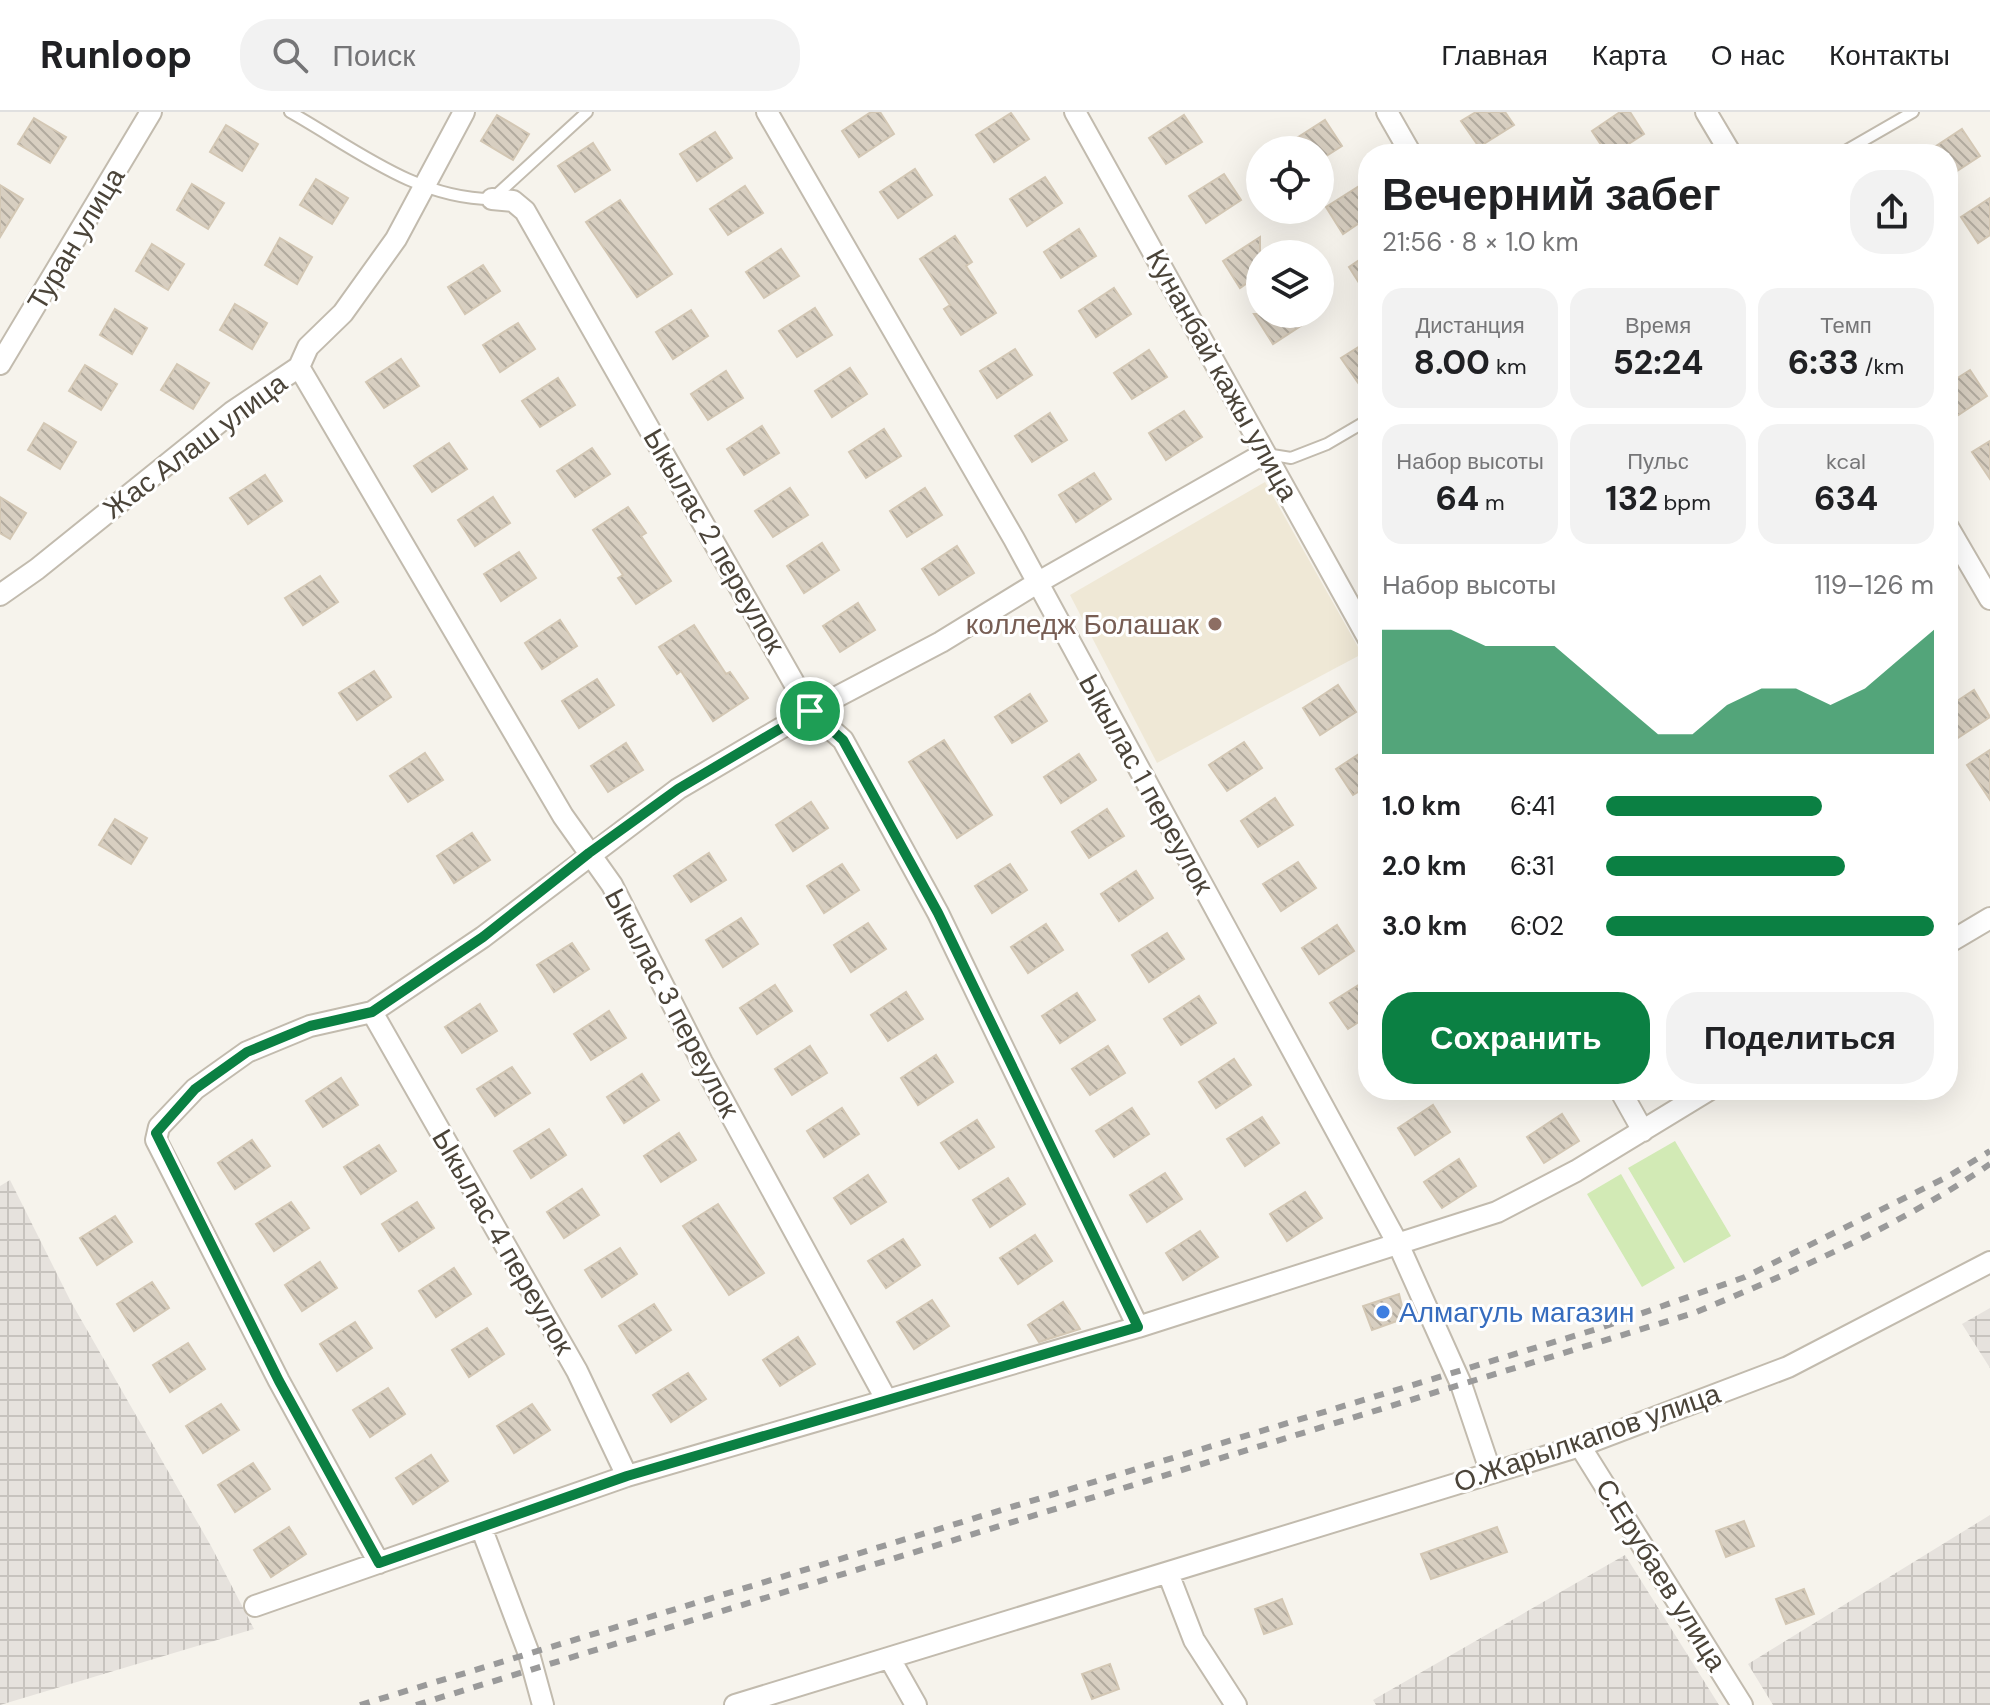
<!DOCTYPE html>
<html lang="ru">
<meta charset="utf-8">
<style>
body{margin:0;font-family:"DM Sans",sans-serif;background:#f2f2f2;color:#202124;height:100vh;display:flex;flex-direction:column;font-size:30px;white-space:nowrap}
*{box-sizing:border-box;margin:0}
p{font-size:26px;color:#757577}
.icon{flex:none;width:44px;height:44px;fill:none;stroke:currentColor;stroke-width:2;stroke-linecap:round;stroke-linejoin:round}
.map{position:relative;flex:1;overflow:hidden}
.details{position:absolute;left:1358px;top:32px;width:600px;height:956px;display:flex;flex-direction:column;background:#fff;border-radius:32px;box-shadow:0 8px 32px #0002}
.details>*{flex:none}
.controls{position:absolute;left:1246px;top:24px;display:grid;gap:16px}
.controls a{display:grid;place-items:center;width:88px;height:88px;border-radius:50%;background:#fff;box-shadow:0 8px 32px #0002;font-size:40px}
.pin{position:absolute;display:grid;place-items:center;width:68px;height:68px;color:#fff;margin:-34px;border:4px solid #fff;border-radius:50%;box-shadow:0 2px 8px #0007}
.round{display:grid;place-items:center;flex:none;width:84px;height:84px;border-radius:32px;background:#f2f2f2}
.headline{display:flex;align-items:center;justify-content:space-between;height:136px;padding:0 24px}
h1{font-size:44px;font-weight:700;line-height:60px}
.figures{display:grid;grid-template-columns:repeat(3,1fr);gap:12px;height:136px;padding:8px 24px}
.figures div{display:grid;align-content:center;border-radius:20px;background:#f2f2f2;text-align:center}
.figures b{font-size:34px;font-weight:700}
.figures small{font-size:22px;font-weight:400}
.figures p{font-size:22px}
.chart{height:224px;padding:16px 24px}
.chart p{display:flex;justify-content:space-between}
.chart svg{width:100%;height:144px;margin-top:8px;fill:#0b8043;opacity:.7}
.cta{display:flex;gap:16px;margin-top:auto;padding:16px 24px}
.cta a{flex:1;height:92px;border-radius:32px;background:#0b8043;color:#fff;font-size:32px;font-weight:700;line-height:92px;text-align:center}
.cta a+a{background:#f2f2f2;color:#202124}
ul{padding:0 24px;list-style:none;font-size:26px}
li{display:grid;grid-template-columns:128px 96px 1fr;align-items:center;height:60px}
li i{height:20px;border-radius:10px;background:#0b8043}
header{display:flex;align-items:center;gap:48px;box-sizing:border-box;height:112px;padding:0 40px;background:#fff;border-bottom:2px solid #e0e0e0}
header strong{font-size:38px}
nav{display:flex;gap:44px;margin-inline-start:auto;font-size:28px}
.search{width:560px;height:72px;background:#f2f2f2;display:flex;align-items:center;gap:20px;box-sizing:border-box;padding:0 28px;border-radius:32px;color:#757577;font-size:30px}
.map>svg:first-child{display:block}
.industrial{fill:url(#industrial-grid)}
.education{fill:#efe8d6}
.green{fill:#d2eab5}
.building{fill:url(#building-back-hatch);stroke:#d3c7b4;stroke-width:2}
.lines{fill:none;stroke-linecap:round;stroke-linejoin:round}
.lane-casing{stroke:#c2bbae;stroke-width:14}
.street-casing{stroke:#c2bbae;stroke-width:24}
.lane{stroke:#fff;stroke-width:10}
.street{stroke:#fff;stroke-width:20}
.rail{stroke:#9a9a9a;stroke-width:6;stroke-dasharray:10 10;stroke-linecap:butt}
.route-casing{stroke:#fff;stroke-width:16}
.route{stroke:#0b8043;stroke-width:10}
.education-dot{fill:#8d6e63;stroke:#fff;stroke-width:3}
.shop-dot{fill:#3f7fe0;stroke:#fff;stroke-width:3}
.labels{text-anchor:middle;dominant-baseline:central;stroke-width:6;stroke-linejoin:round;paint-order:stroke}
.street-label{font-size:28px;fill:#4b4439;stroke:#fff}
.education-label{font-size:28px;fill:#785e54;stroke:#fff;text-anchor:end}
.shop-label{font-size:28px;fill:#366cbe;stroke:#fff;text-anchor:start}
</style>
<header>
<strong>Runloop</strong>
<div class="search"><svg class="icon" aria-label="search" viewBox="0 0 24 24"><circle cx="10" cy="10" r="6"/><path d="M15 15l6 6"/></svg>Поиск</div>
<nav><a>Главная</a><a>Карта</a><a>О нас</a><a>Контакты</a></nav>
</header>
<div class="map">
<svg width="1990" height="1593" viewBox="0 0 1990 1593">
<defs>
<pattern id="industrial-grid" width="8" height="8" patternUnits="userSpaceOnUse" patternTransform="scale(2)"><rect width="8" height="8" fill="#e6e2dd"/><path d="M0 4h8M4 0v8" fill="none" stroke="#c7c3be"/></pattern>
<pattern id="building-back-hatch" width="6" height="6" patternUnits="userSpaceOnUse" patternTransform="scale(2)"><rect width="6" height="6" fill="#d8cfc1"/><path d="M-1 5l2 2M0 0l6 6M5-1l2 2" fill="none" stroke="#b1aa9e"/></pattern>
</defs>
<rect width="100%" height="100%" fill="#f6f3ec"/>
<path class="industrial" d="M10 1068 71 1190 211 1434 254 1517 0 1593V1074Z
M1990 1196V1256L1962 1212Z
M1990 1403V1593H1773L1748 1552Z
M1625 1443 1719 1593H1376L1373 1588Z"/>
<path class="education" d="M1265 370 1362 542 1157 651 1070 483Z"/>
<path class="green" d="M1675 1029 1731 1124 1684 1151 1628 1056Z
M1621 1062 1675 1156 1642 1175 1587 1082Z"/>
<path class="building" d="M871 0H880L894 22 859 45 842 19Z
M1476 0H1505L1514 13 1479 35 1461 9Z
M1620 0H1630L1644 22 1613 42H1607L1592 19Z
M1011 1 1029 27 994 50 976 23Z
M497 3 529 22 513 48 481 29Z
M1184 3 1202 30 1166 52 1149 26Z
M34 6 66 25 50 51 18 32Z
M1325 8 1342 34 1320 48V38H1278Z
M226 13 258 32 242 59 210 40Z
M1962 17 1980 44 1948 65V42H1924Z
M715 20 732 46 697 69 680 42Z
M593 31 610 58 575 80 558 54Z
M915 57 932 83 898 106 880 80Z
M1224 62 1241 88 1206 111 1189 84Z
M1045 65 1062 91 1027 114 1010 87Z
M316 67 348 86 332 112 300 93Z
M192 72 224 91 208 117 177 98Z
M0 73 23 87 0 125Z
M1361 73 1368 84V105L1343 122 1326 95Z
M745 74 763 101 728 123 710 97Z
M1990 86V123L1978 131 1961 105Z
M620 88 672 162 637 185 586 110Z
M1079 117 1096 144 1061 166 1044 140Z
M955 124 972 150 966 154 996 201 961 223 944 197 950 193 920 147Z
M1260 125V162L1240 176 1223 149Z
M280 126 312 145 297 172 265 153Z
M152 132 184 152 168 178 136 159Z
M781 137 799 164 764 186 746 160Z
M1368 142V185L1349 155Z
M483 153 500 179 465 202 448 175Z
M1114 176 1131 202 1096 225 1079 199Z
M235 192 267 211 252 237 220 218Z
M815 196 832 223 797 245 779 219Z
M115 197 147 216 132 242 100 223Z
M691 198 708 224 673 247 656 220Z
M1254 202H1319L1273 232Z
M518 211 535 237 500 260 483 233Z
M1368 229V266L1359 272 1341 246Z
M1015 237 1032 263 997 286 980 259Z
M1149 238 1167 265 1132 287 1114 261Z
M401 247 419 274 384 296 366 270Z
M177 252 209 271 193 297 161 278Z
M85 253 117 272 101 298 69 279Z
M850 256 867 282 832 305 815 279Z
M1970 258 1987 284 1948 310V272Z
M726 259 743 286 708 308 691 282Z
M558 266 575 293 540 315 522 289Z
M1184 299 1202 325 1166 348 1149 321Z
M1050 301 1067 328 1032 350 1015 324Z
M44 311 76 330 60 357 28 338Z
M762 314 779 341 744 363 727 337Z
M884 317 901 344 866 366 849 340Z
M1990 329V367L1972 340Z
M449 331 467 357 432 380 414 354Z
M592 336 610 362 575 385 557 359Z
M1094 361 1111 387 1076 410 1059 383Z
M265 363 282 389 248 412 230 386Z
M790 376 808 403 773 425 755 399Z
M925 376 942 403 907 425 890 399Z
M0 385 26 401 10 427 0 421Z
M493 385 510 411 475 434 458 408Z
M628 395 646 421 641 424 671 469 636 492 618 466 623 463 593 418Z
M822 431 839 458 804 481 787 454Z
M957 434 974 461 939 483 922 457Z
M519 440 536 466 501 489 484 462Z
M320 464 338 490 303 513 285 486Z
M858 491 875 518 840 540 823 514Z
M560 508 577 534 542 557 525 531Z
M694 513 726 562 730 560 748 586 713 609 681 559 677 562 659 535Z
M374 559 391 585 357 608 339 581Z
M597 567 614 593 579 616 562 589Z
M1338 573 1356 600 1320 623 1303 596Z
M1974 578 1990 605 1956 627 1948 614V595Z
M1030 582 1047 609 1012 631 995 605Z
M944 628 992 703 957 726 909 650Z
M1244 630 1262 656 1227 679 1209 653Z
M626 631 643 658 608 680 591 654Z
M1368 636V674L1353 683 1336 657Z
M1990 638V688L1967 653Z
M425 641 443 668 408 690 390 664Z
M1079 642 1096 668 1061 691 1044 665Z
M1275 686 1293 713 1258 735 1241 709Z
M811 690 828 716 793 739 776 713Z
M1107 697 1124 724 1089 746 1072 720Z
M115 707 147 726 131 752 99 733Z
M472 721 490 748 454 771 437 744Z
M709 741 726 768 691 790 674 764Z
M1298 750 1316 776 1281 799 1263 772Z
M842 752 859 778 824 801 807 774Z
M1010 752 1027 778 992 801 975 774Z
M1136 759 1153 786 1119 809 1101 782Z
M741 806 758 832 723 855 706 828Z
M868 811 886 837 851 860 834 833Z
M1046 812 1063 838 1028 861 1011 835Z
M1337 813 1354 839 1319 862 1302 836Z
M1167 821 1184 847 1149 870 1132 843Z
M572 831 589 857 554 880 537 853Z
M1368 867V904L1348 917 1330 891Z
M775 873 792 899 757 922 740 896Z
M906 880 923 907 888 929 871 903Z
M1077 881 1095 908 1060 931 1042 904Z
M1199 884 1216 911 1181 933 1164 907Z
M480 892 497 919 462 941 445 915Z
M609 899 626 926 591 948 574 922Z
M810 934 827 961 792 983 775 957Z
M1108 934 1125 961 1090 983 1072 957Z
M936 943 953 970 918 993 901 966Z
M1234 947 1251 973 1216 996 1199 970Z
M512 955 530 981 495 1004 477 977Z
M642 962 659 988 624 1011 607 985Z
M341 966 358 993 323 1015 306 989Z
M1433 993 1450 1020 1415 1043 1398 1016Z
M842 996 859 1022 824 1045 807 1019Z
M1132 996 1149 1022 1114 1045 1096 1019Z
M1562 1002 1579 1029 1544 1051 1527 1025Z
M1262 1005 1279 1031 1245 1054 1227 1027Z
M977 1008 994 1035 959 1057 941 1031Z
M549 1017 566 1043 531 1066 514 1039Z
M679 1021 696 1048 661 1070 644 1044Z
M252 1028 270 1054 235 1077 218 1051Z
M379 1033 396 1059 361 1082 344 1055Z
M1459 1047 1476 1074 1442 1096 1424 1070Z
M1165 1061 1182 1087 1147 1110 1130 1083Z
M868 1063 886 1090 851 1112 834 1086Z
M1008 1066 1025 1092 990 1115 973 1088Z
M582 1077 599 1103 564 1126 547 1100Z
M1305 1080 1322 1106 1287 1129 1270 1102Z
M291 1090 309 1116 274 1139 256 1112Z
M417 1090 434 1116 399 1139 382 1112Z
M718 1092 764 1161 729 1183 683 1114Z
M115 1104 132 1130 97 1153 80 1126Z
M1200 1119 1218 1145 1183 1168 1166 1141Z
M1035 1123 1052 1149 1018 1172 1000 1146Z
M903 1127 920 1153 886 1176 868 1149Z
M620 1136 637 1162 602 1185 585 1158Z
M320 1150 337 1176 302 1199 285 1173Z
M454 1156 471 1182 436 1205 419 1179Z
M152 1170 169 1196 134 1219 117 1192Z
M1399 1182 1405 1206 1372 1218 1363 1194Z
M932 1188 949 1214 914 1237 897 1210Z
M1063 1190 1080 1217 1039 1230 1028 1213Z
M654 1192 671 1218 636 1241 619 1214Z
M355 1210 372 1236 337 1259 320 1232Z
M487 1216 504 1242 469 1265 452 1238Z
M798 1225 815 1252 780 1274 763 1248Z
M188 1231 205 1257 170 1280 153 1253Z
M688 1261 706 1287 671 1310 653 1283Z
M388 1276 405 1302 370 1325 353 1298Z
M221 1292 239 1318 203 1341 186 1314Z
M532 1292 550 1318 514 1341 497 1314Z
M431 1343 448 1369 413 1392 396 1366Z
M253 1351 270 1377 235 1400 218 1373Z
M1744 1409 1754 1434 1726 1445 1716 1419Z
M289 1415 306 1442 271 1465 254 1438Z
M1497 1415 1507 1440 1431 1467 1421 1442Z
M1804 1477 1814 1502 1786 1512 1776 1487Z
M1282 1487 1292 1512 1264 1522 1255 1497Z
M1110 1552 1119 1577 1092 1587 1082 1562Z"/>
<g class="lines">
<defs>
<path id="lane" d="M290 0C354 36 416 87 492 87L587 0
M1840 42 1913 0
M1267 342 1291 346 1327 332 1368 308"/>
<path id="street" d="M767 0 1014 427 1399 1134 1461 1272 1491 1361
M1075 0 1368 526
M1387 0 1411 42
M1706 0 1731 42
M492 87 513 89 525 99 810 599 843 628 938 801 1138 1215
M0 252 151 0
M299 255 563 704 612 773 702 950 886 1287
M1948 415 1990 487
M0 483 37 457 232 300 299 255 308 235 343 201 396 127 464 0
M1948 831 1990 806
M372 900 577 1259 627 1364
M1620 978 1643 1019
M1580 1334 1742 1593
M481 1415 529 1542 543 1593
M379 1451 279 1269 156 1028 159 1015 195 977 247 940 310 914 372 900 483 825 678 677 810 599 941 530 1037 471 1265 341
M1168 1461 1194 1528 1236 1593
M255 1494 627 1364 1138 1215 1497 1100 1576 1059 1709 978
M890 1547 916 1593
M735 1593 1580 1334 1788 1255 1990 1150"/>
</defs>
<use href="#lane" class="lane-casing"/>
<use href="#street" class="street-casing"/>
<use href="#lane" class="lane"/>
<use href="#street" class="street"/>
<path class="rail" d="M360 1593 1597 1217 1745 1165 1949 1064 1990 1039
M416 1593 1694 1201C1797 1158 1898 1115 1990 1052"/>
</g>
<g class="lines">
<defs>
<path id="route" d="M810 599 843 628 938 801 1138 1215 627 1364 379 1451 279 1269 156 1021 195 977 247 940 310 914 372 900 483 825 589 741 678 677Z"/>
</defs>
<use href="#route" class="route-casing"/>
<use href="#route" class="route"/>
</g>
<circle class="education-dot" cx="1215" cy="512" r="8"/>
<circle class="shop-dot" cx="1383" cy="1200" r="8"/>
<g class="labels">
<g class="street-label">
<text transform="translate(76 127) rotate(-59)">Туран улица</text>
<text transform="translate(1222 263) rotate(61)">Кунанбай кажы улица</text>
<text transform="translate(195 334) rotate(-37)">Жас Алаш улица</text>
<text transform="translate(714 429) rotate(60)">Ыкылас 2 переулок</text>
<text transform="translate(1146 672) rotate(61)">Ыкылас 1 переулок</text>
<text transform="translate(672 891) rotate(62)">Ыкылас 3 переулок</text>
<text transform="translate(503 1130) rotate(60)">Ыкылас 4 переулок</text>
<text transform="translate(1587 1326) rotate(-19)">О.Жарылкапов улица</text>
<text transform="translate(1661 1463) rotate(58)">С.Ерубаев улица</text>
</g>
<g class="education-label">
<text x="1199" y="512">колледж Болашак</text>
</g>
<g class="shop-label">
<text x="1399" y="1200">Алмагуль магазин</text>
</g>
</g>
</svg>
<div class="controls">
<a><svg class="icon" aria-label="locate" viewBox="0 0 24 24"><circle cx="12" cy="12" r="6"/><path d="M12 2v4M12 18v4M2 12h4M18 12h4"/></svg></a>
<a><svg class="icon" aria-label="layers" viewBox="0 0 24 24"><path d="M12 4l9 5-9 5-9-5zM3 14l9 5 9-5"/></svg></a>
</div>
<div class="pin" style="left:810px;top:599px;background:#1e9e55"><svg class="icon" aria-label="arrive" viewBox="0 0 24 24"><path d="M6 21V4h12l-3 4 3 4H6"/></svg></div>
<section class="details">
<div class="headline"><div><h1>Вечерний забег</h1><p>21:56 · 8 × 1.0 km</p></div><a class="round"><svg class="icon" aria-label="share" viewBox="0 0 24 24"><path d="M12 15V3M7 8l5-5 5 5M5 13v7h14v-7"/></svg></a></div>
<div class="figures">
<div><p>Дистанция</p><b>8.00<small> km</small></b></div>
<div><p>Время</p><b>52:24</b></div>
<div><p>Темп</p><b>6:33<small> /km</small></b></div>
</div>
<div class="figures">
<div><p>Набор высоты</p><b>64<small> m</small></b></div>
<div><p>Пульс</p><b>132<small> bpm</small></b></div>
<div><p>kcal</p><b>634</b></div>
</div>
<div class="chart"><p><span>Набор высоты</span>119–126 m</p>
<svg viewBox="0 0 160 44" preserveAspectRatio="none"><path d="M0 44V6L10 6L20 6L30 11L40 11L50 11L60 20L70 29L80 38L90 38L100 29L110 24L120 24L130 29L140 24L150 15L160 6V44z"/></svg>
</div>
<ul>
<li><b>1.0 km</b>6:41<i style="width:66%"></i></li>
<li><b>2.0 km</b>6:31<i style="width:73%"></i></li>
<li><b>3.0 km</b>6:02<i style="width:100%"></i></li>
</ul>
<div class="cta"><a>Сохранить</a><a>Поделиться</a></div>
</section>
</div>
